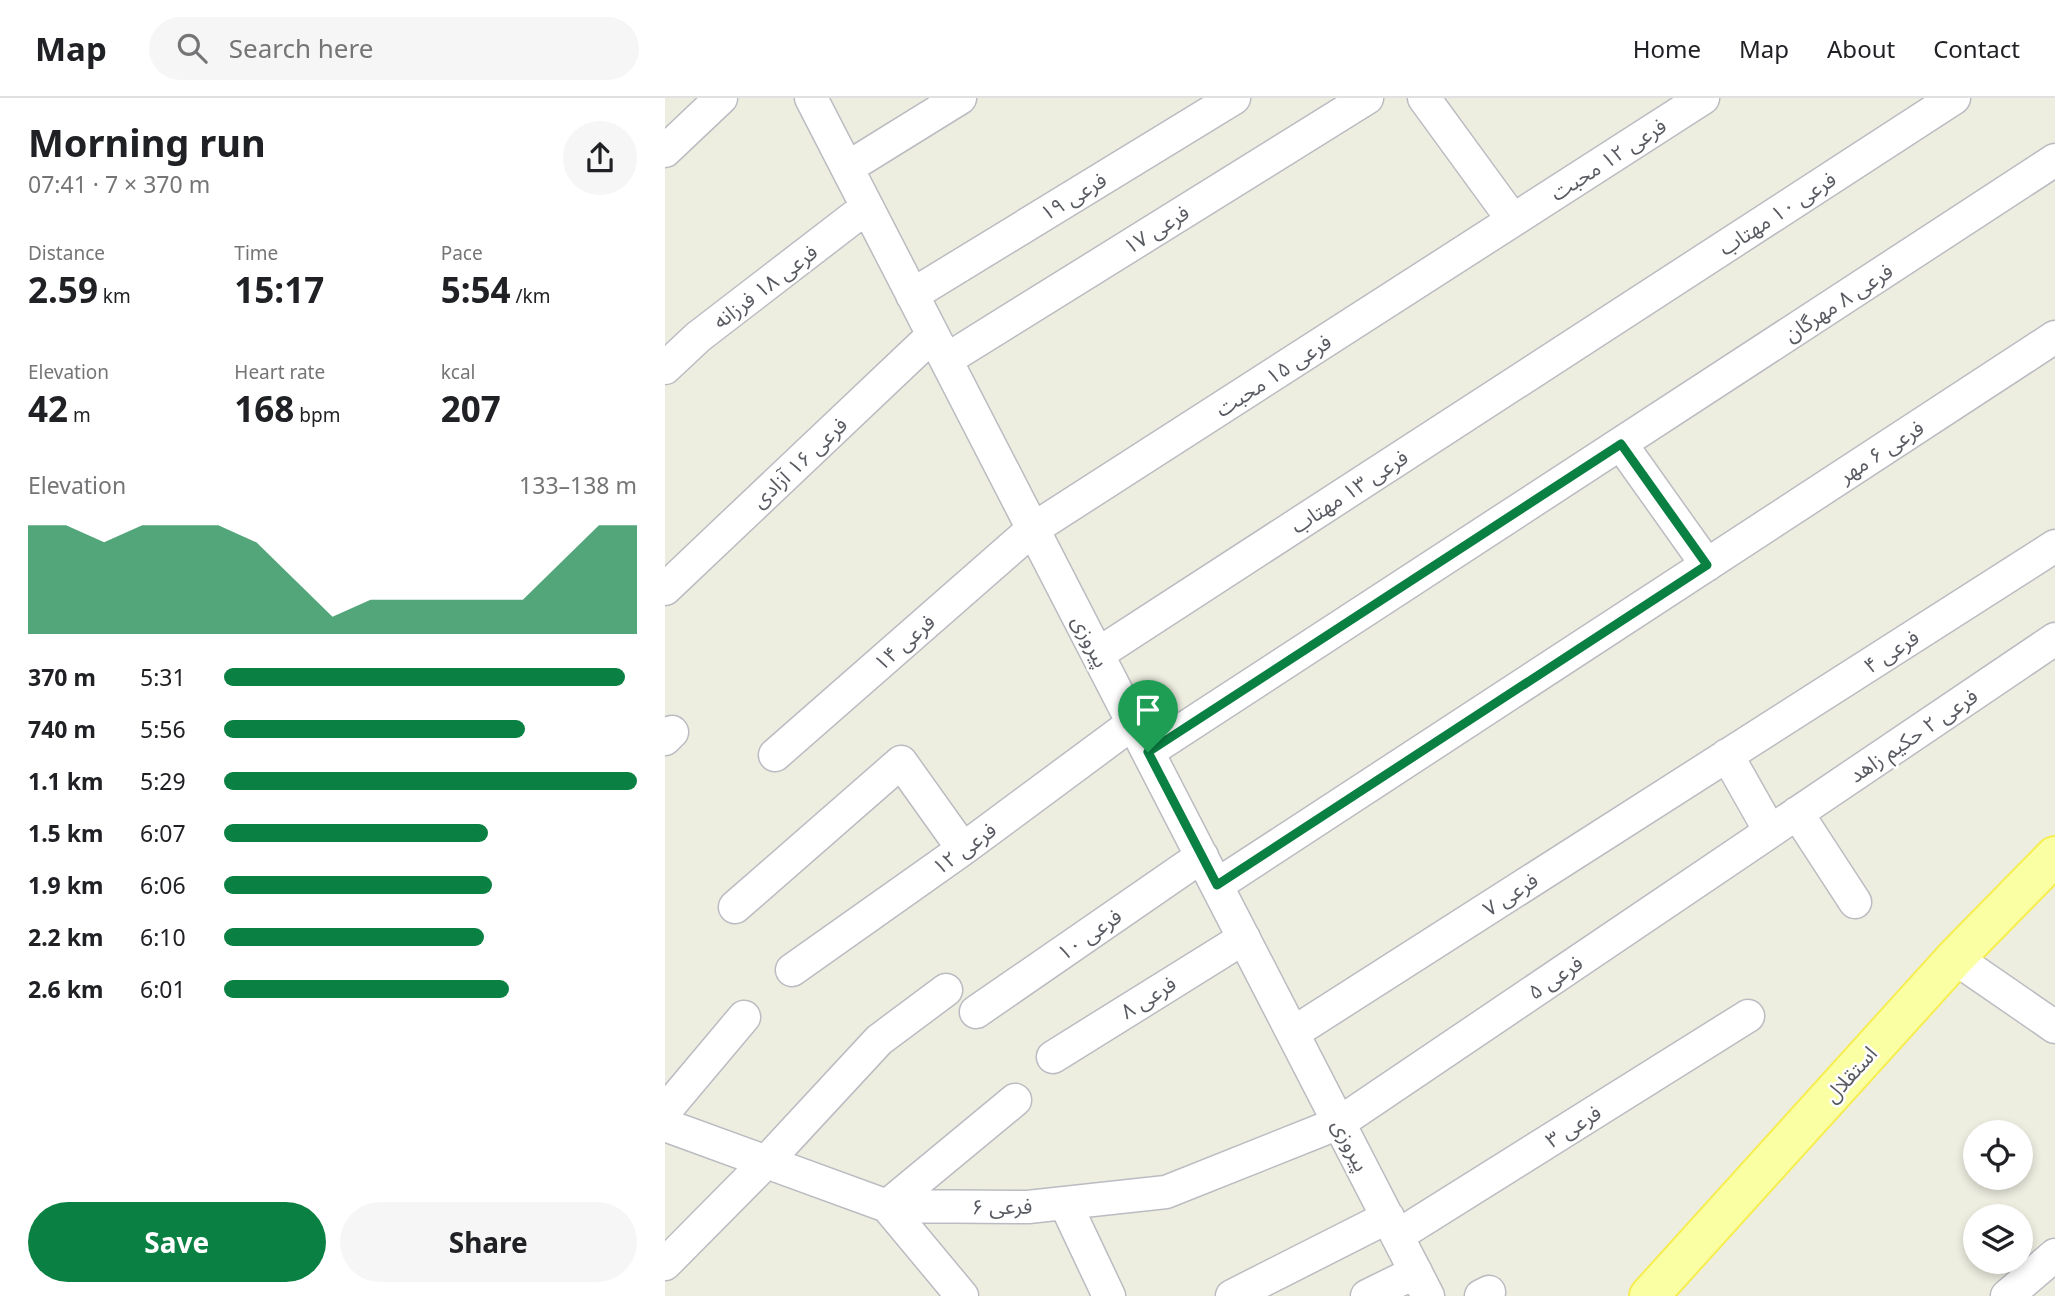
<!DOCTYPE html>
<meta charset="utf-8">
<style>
body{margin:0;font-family:"Noto Sans","Noto Sans Arabic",sans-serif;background:#f6f6f6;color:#202124;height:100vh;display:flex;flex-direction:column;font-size:26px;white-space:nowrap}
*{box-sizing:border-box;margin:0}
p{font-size:23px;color:#757577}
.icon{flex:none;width:38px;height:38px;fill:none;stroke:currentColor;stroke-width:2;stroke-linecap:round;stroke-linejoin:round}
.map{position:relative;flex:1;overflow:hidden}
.details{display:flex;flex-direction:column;background:#fff;width:665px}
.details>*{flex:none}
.buttons{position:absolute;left:1298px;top:1022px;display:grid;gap:14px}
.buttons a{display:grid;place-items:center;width:70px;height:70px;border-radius:50%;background:#fff;box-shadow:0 4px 10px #0003;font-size:35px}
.pin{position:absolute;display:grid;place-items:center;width:60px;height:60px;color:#fff;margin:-72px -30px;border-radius:50% 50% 50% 0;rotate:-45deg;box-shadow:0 0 7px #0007}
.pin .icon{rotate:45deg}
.round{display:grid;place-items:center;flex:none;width:74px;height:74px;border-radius:37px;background:#f6f6f6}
.summary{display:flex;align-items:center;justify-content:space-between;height:119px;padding:0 28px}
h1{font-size:38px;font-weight:700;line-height:52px}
.figures{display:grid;grid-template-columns:repeat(3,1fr);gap:10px;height:119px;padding:7px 28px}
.figures div{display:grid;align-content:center}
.figures b{font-size:35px;font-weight:700}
.figures small{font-size:19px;font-weight:400}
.figures p{font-size:19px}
.chart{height:196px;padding:14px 28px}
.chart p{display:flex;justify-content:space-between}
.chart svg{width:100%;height:126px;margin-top:7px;fill:#0b8043;opacity:.7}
.action{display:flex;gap:14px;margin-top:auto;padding:14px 28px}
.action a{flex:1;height:80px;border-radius:42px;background:#0b8043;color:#fff;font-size:28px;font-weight:700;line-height:80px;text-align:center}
.action a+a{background:#f6f6f6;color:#202124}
ul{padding:0 28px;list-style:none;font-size:23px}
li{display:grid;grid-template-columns:112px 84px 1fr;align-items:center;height:52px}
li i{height:18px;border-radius:9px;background:#0b8043}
header{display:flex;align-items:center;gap:42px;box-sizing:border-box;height:98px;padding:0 35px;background:#fff;border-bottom:2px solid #e0e0e0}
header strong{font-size:33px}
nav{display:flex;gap:38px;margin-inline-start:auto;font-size:24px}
.search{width:490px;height:63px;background:#f6f6f6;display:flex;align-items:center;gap:18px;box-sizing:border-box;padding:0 24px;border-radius:38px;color:#757577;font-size:26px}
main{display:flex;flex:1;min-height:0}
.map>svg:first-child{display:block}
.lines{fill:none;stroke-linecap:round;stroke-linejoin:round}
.minor-casing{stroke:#bbbcc2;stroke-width:35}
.major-casing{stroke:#f6ee4f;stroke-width:42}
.minor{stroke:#fff;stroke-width:32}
.major{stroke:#f9ffa2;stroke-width:38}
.route-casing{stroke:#fff;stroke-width:14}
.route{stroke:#0b8043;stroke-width:9}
.labels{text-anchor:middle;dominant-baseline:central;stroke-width:5;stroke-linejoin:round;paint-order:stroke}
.street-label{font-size:21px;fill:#595b62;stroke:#fff}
</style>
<header>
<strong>Map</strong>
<div class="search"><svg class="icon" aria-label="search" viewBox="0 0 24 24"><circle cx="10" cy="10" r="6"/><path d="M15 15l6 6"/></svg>Search here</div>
<nav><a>Home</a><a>Map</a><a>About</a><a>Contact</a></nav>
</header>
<main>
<section class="details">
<div class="summary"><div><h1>Morning run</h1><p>07:41 · 7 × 370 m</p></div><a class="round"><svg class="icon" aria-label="share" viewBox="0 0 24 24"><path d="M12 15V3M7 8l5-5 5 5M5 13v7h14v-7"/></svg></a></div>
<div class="figures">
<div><p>Distance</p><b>2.59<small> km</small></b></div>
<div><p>Time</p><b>15:17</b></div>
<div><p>Pace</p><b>5:54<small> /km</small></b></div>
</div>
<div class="figures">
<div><p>Elevation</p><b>42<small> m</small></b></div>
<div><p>Heart rate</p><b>168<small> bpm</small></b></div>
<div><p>kcal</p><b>207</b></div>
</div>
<div class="chart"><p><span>Elevation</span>133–138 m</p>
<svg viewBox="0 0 160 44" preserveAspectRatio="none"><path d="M0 44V6L10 6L20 12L30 6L40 6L50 6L60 12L70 25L80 38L90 32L100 32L110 32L120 32L130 32L140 19L150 6L160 6V44z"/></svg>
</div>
<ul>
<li><b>370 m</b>5:31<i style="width:97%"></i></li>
<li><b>740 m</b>5:56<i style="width:73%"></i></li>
<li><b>1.1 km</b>5:29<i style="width:100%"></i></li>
<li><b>1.5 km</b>6:07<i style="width:64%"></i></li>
<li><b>1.9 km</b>6:06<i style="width:65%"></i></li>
<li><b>2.2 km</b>6:10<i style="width:63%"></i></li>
<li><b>2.6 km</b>6:01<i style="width:69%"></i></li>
</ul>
<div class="action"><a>Save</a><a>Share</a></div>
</section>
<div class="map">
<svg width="1390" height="1198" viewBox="0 0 1390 1198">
<rect width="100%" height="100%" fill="#edede0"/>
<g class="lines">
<defs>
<path id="minor" d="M146 0 763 1198
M759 0 848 122
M0 53 56 0
M182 70 295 0
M247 197 569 0
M281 262 702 0
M0 270 33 239 202 109
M956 346 1042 467
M0 491 268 237
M433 556 1289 0
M0 641 7 634
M483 654 1390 62
M110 657 368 431 1038 0
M1062 657 1105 733
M1132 715 1190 804
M552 787 1390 239
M70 809 236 664 298 751
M1290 860 1390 929
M127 872 298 751 468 625
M311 914 537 758
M628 935 1390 448
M388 959 579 840
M0 1013 79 919
M0 1027 222 1108 363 1109 501 1094 674 1025 1390 541
M400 1105 444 1198
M732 1138 1083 918
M0 1166 101 1064 214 942 281 892
M297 1198 222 1108 350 1002
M567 1198 723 1119
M702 1198 751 1174
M816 1198 824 1194
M1342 1198 1390 1157"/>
<path id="major" d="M984 1198 1290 860 1390 758"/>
</defs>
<use href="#minor" class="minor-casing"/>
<use href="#major" class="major-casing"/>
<use href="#minor" class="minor"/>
<use href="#major" class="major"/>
</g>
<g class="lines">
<defs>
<path id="route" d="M956 346 1042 467 552 787 483 654Z"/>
</defs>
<use href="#route" class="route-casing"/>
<use href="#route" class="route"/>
</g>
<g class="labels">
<g class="street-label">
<text transform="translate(943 61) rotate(-33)">فرعی ۱۲ محبت</text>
<text transform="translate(408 98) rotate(-31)">فرعی ۱۹</text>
<text transform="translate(1112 115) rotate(-33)">فرعی ۱۰ مهتاب</text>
<text transform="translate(491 131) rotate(-32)">فرعی ۱۷</text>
<text transform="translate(100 188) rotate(-37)">فرعی ۱۸ فرزانه</text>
<text transform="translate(1173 204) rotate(-33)">فرعی ۸ مهرگان</text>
<text transform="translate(608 277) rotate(-33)">فرعی ۱۵ محبت</text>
<text transform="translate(1216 353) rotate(-33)">فرعی ۶ مهر</text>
<text transform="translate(134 364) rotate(-43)">فرعی ۱۶ آزادی</text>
<text transform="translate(684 393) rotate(-33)">فرعی ۱۳ مهتاب</text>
<text transform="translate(426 543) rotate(63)">پیروزی</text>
<text transform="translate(239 544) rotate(-41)">فرعی ۱۴</text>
<text transform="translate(1226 553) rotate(-33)">فرعی ۴</text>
<text transform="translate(1248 637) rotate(-34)">فرعی ۲ حکیم زاهد</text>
<text transform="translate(299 750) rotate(-36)">فرعی ۱۲</text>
<text transform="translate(845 796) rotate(-33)">فرعی ۷</text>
<text transform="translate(424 836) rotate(-35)">فرعی ۱۰</text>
<text transform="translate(890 879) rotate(-34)">فرعی ۵</text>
<text transform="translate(483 899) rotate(-32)">فرعی ۸</text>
<text transform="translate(1185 976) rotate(-48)">استقلال</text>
<text transform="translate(908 1028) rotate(-32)">فرعی ۳</text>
<text transform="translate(686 1047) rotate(63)">پیروزی</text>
<text transform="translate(337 1108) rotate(-1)">فرعی ۶</text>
</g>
</g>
</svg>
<div class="buttons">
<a><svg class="icon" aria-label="locate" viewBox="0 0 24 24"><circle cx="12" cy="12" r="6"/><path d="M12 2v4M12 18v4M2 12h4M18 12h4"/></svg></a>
<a><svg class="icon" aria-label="layers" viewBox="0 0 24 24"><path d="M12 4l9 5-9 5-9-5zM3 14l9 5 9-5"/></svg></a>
</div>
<div class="pin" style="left:483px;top:654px;background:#1e9e55"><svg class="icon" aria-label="arrive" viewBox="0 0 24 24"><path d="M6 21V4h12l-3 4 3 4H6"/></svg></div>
</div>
</main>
